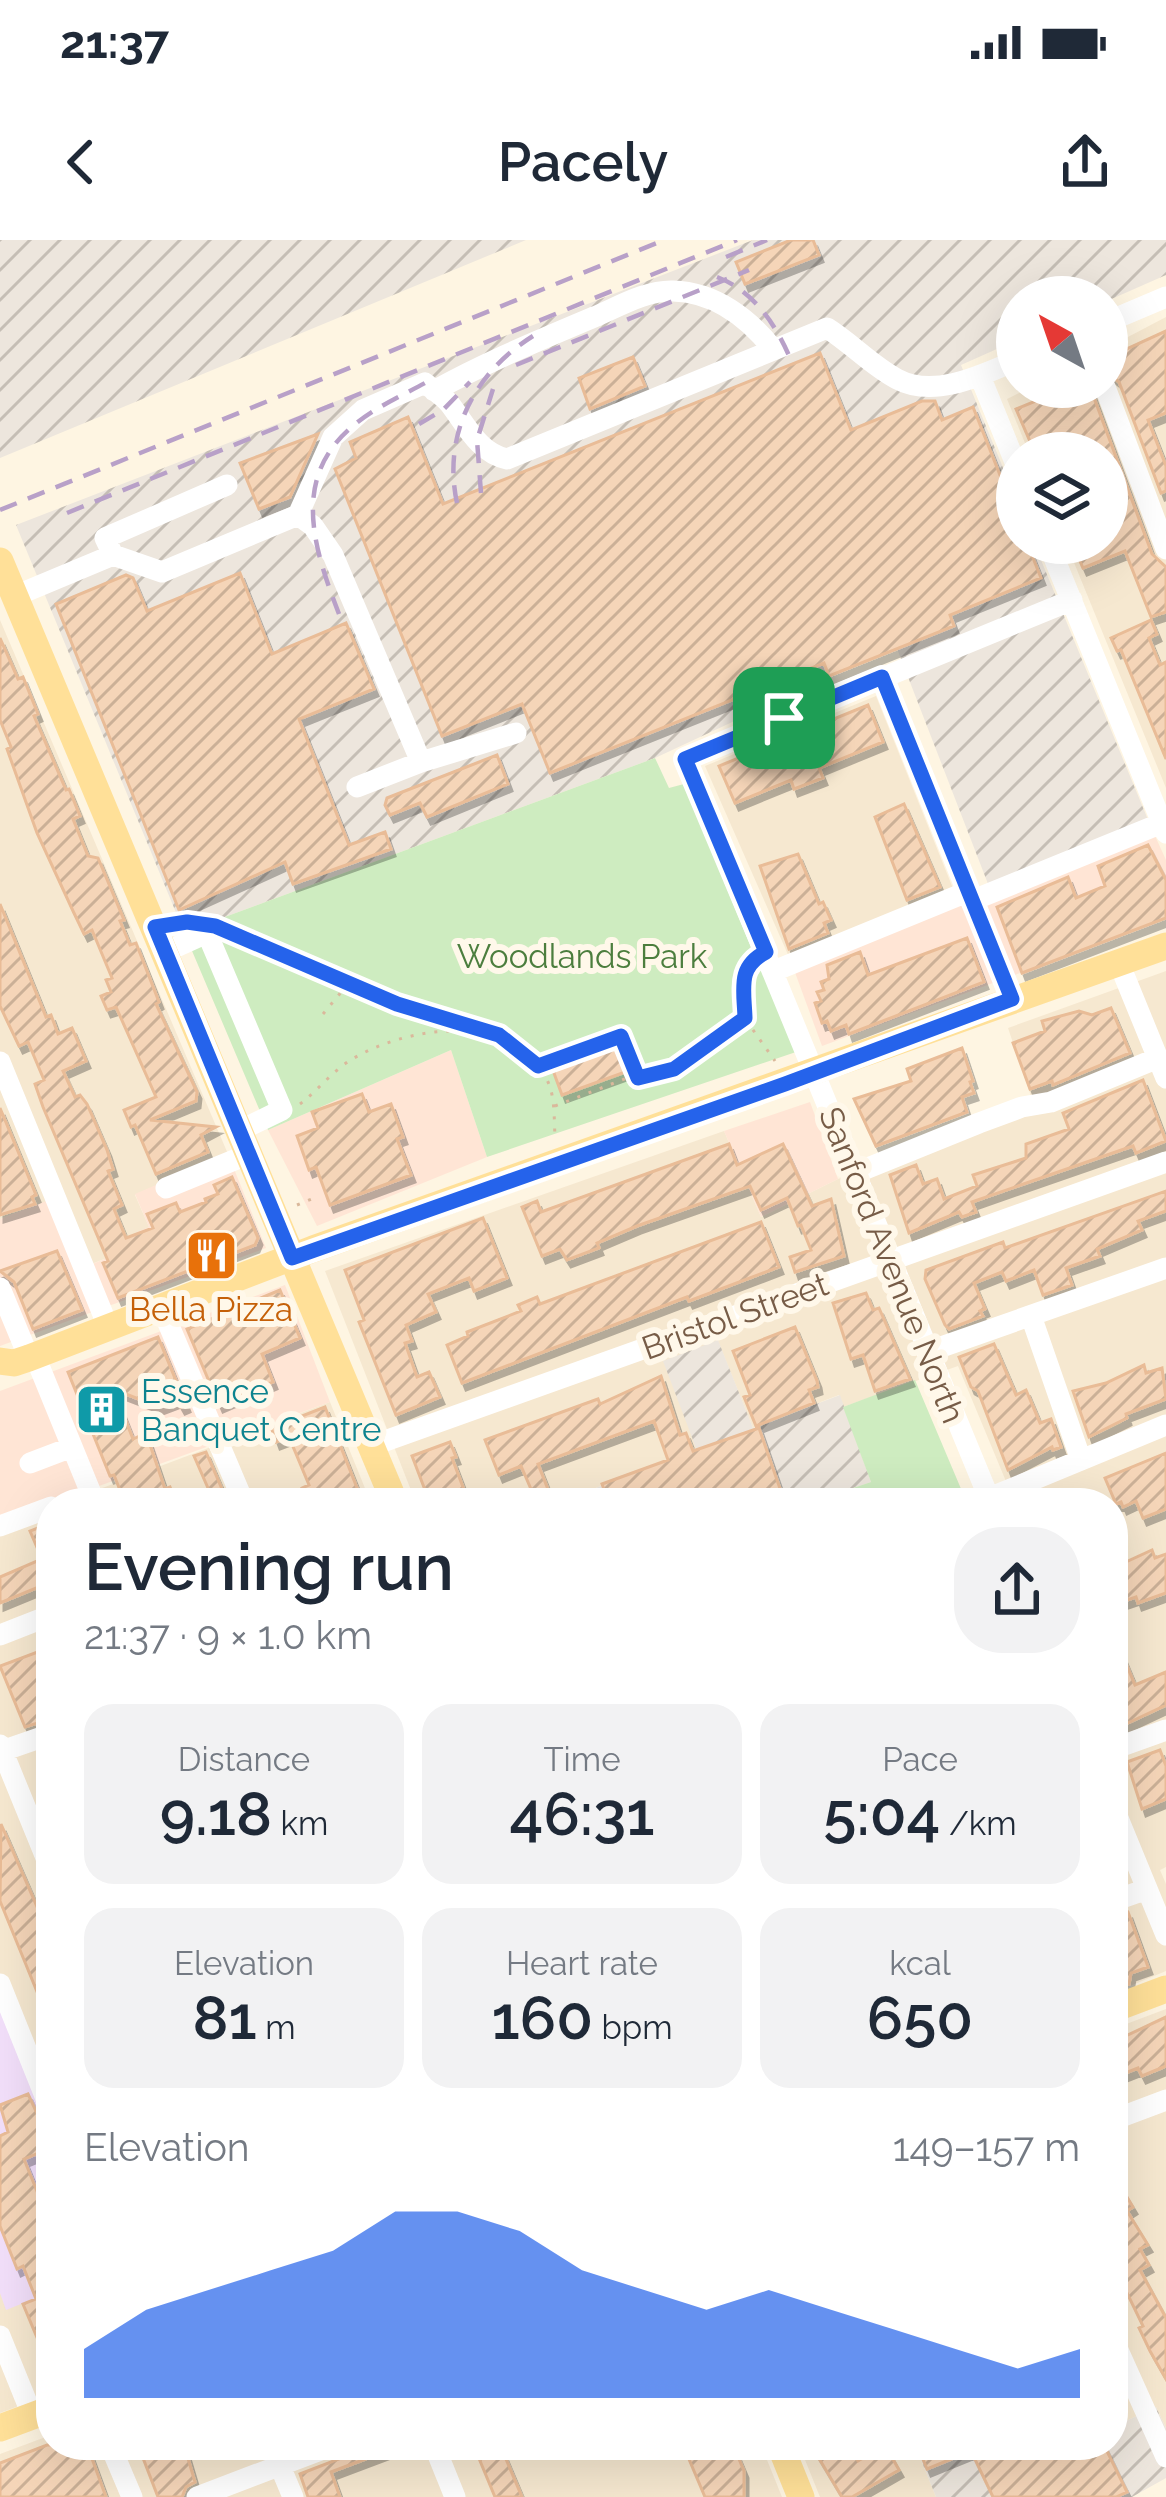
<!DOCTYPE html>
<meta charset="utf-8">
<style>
body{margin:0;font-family:Raleway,sans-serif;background:#f2f2f3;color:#1f2937;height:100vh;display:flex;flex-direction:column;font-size:45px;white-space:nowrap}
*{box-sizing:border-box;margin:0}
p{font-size:39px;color:#747a83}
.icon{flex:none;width:66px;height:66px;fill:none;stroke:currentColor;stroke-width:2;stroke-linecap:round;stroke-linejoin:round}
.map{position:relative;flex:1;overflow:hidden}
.side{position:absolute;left:36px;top:1248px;width:1092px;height:972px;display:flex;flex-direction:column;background:#fff;border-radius:48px;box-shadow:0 12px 48px #0002}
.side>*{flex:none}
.needle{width:78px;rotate:320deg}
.buttons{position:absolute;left:996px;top:36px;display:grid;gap:24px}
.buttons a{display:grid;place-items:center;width:132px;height:132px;border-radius:50%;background:#fff;box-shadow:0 12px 48px #0002;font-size:60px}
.pin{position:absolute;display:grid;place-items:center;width:102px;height:102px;color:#fff;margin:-51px;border-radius:24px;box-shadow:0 6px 18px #0006}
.round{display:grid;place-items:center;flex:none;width:126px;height:126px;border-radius:48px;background:#f2f2f3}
.headline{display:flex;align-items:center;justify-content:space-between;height:204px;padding:0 48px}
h1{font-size:66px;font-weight:600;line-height:90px}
.stats{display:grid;grid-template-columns:repeat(3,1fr);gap:18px;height:204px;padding:12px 48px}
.stats div{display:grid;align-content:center;border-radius:30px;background:#f2f2f3;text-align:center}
.stats b{font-size:60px;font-weight:600}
.stats small{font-size:33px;font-weight:400}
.stats p{font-size:33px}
.chart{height:336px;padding:24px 48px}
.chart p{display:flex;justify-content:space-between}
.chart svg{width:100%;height:216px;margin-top:12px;fill:#2563eb;opacity:.7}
.status{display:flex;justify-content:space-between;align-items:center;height:84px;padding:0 60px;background:#fff;direction:ltr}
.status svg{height:33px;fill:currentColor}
header{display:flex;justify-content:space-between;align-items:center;height:156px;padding:0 48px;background:#fff;font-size:54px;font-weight:600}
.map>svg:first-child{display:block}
.residential{fill:#f6e8d0}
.commercial{fill:#ffe5d5}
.industrial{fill:url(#industrial-furrows)}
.education{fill:#f2dffa}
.green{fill:#ceecc0}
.building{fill:url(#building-hatch);stroke:#e9bc97;stroke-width:3;filter:url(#shadow)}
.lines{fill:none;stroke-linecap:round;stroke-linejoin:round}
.path{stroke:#dab89b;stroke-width:3;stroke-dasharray:3 9;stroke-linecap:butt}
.minor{stroke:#fff;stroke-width:21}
.major{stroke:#ffe098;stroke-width:27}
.rail{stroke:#b8a0c8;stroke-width:4.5;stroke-dasharray:18 12;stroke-linecap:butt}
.route-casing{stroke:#fff;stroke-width:24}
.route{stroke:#2563eb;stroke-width:15}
.labels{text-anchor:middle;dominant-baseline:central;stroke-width:12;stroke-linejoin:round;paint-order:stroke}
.park-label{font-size:33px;fill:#4c7e3e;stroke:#fff8ea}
.street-label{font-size:33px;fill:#775c47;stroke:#fff8ea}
.food-label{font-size:33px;fill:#c56008;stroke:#fff8ea}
.culture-label{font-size:33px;fill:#0d838f;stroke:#fff8ea;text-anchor:start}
</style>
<div class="status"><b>21:37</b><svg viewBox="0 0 49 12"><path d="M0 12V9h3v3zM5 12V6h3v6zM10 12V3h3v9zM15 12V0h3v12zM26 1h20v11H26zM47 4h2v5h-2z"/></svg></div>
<header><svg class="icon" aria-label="back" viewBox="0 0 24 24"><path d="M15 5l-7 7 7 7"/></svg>Pacely<svg class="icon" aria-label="share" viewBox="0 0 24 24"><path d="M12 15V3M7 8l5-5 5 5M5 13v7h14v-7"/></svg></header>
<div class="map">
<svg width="1166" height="2257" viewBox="0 0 1166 2257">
<defs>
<pattern id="industrial-furrows" width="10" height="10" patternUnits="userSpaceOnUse" patternTransform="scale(3)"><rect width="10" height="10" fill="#ede6dd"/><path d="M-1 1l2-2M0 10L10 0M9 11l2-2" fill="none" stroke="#c5beb5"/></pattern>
<pattern id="building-hatch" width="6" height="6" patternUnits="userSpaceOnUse" patternTransform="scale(3)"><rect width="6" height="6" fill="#f5d5b8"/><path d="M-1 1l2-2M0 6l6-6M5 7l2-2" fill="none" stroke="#cbb097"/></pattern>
<filter id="shadow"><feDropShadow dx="4" dy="7" stdDeviation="0" flood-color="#0004"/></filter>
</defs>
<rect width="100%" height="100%" fill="#fef5e2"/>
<path class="residential" d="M1166 77V548L1066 303H1107V213H1029L1007 159 1031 147H1107V108Z
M0 380 228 914 135 955 149 987 140 1005 76 1030 49 961 0 979Z
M876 456 956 656 793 726 705 526Z
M1166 731V1627L1160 1630 1166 1644V1731L1113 1753V1263H1015L958 1126 843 1167 839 1155 753 1188 718 1101 696 1208 558 1263H416L325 1031 724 891 761 977 838 939 1035 868 1008 788Z
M330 1162 371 1263H56L105 1247Z
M51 1265V2154L0 2173V1282Z
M1166 1769V2188L1156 2167 1113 2187V1789Z
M51 2195V2205H761L782 2257H0V2214Z
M799 2205H915L936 2257H820Z"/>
<path class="commercial" d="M1151 587 1166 620V679L822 806 793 727Z
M451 810 487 917 317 986 268 890Z
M810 862 838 939 761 977 724 891Z
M228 914 266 1008 0 1106V979L49 960 77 1030 140 1005 137 992 149 987 135 954Z
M285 1045 330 1162 0 1282V1151Z"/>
<path class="industrial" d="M0 0H526L0 218Z
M753 0H1166V35L1107 61V57H1017V100L961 125 1017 262V303H1034L1151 587 990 649 896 406 655 518 184 692 16 285Z
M718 1100 753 1188 840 1155 871 1242 808 1263H558L696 1208 663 1121Z
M1156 2167 1166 2188V2238L1132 2257H936L915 2205H1113V2187Z"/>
<path class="education" d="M0 1753 51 1881V2052L6 2070 0 2053Z"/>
<path class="green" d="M655 518 669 548 684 544 796 812 487 917 451 810 268 890 184 692Z
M915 1140 967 1263H808L871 1242 843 1167Z"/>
<path class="building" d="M791 0H813L819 15 745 44 736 22Z
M1166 91V173L1148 180 1166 226V251L1161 253 1119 142 1107 132V118Z
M820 113 851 190 922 161H935L942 180 973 167 1017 278V303H1027L1041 338 950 375 954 386 829 436 824 423 550 533 522 464 442 496 335 229 356 218 350 202 408 177 443 264Z
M633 117 645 146 590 169 579 138Z
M1070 147H1090L1152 314 1166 327V372L1151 377 1125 311 1083 328 1072 303H1107V213H1035L1016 169Z
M318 194 290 257 259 269 240 223Z
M240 333 272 414 346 383 374 449 299 479 349 605 385 592 391 609 293 644 285 622 179 670 56 364 126 335 133 338 147 371Z
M1151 380 1157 394 1149 398 1160 425 1166 422V519L1121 410 1117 411 1111 398Z
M0 398 18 439 23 437 38 474 34 476 66 550 69 549 80 576 73 579 88 616 98 618 124 680 120 681 130 705 136 703 159 762 156 764 197 852 196 861 150 880 216 887 201 895 208 912 156 934 135 885 131 887 124 870 156 857 116 767 107 770 101 756 111 752 106 740 112 738 92 690 84 694 73 671 37 593 7 509 11 507 0 480Z
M868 465 883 502 819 528 823 538 794 549 791 540 735 563 719 526Z
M497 515 508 544 427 577 420 563 390 575 385 565 387 558Z
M904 564 940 647 907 660 875 577Z
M1148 605 1166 640V678L1022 733 997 667 1068 637 1076 658 1105 646 1098 626Z
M798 614 819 664 823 662 831 680 824 683 828 693 789 709 760 626Z
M0 664 46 777 51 775 58 794 72 788 86 821 63 831 75 857 80 855 87 864 107 910 113 929 108 931 122 965 114 969 126 998 153 988 147 974 176 963 180 972 206 962 205 959 218 954 214 945 232 937 258 998 255 1005 118 1058 103 1023 108 1021 43 867 35 844 44 840 28 802 19 806 0 766Z
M967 698 984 742 849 794 846 785 831 791 827 781 822 783 815 763 821 761 817 752 824 750 821 742 829 739 827 725 860 712 868 735Z
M1111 768 1130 813 1053 845 1052 841 1030 849 1013 803 1045 791 1042 781 1079 771 1092 775Z
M617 801 628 831 562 855 551 825Z
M962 808 973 841 970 842 974 853 962 857 967 872 876 906 854 859 911 841 907 829Z
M1143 840 1166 901 1136 913 1133 906 972 962 976 972 962 977 959 972 909 993 890 935 916 925 923 944 937 939 944 959 977 946 973 935 1026 918V904L1069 889 1063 873Z
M362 854 369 872 391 864 403 897 397 899 411 935 330 965 316 927 309 930 297 896 318 888 312 872Z
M0 868 36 955 32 957 35 964 0 975Z
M729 904 737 925 783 904 812 966 831 959 844 1016 795 1032 790 1017 811 1010 801 985 798 986 787 958 761 970 750 946 637 986 597 1003 599 1008 567 1020 560 1009 542 1016 522 967 537 961 541 972Z
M1166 951V971L1138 981 1142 990 1097 1009 1100 1016 1066 1028 1072 1045 1043 1055 1034 1030 1006 1041 1002 1032 974 1043 985 1069 980 1071 983 1076 949 1089 945 1085 925 1039 926 1030 1003 1002 1005 1008Z
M483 978 507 1038 474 1051 469 1038 428 1054 436 1072 406 1085 412 1101 405 1103 417 1137 429 1132 440 1157 396 1175 359 1082 364 1080 345 1030Z
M761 982 779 1027 689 1061 687 1057 462 1143 447 1105 468 1096 467 1092 521 1071 518 1065 537 1057 540 1064Z
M57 1011 82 1070 33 1089 14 1042 0 1031Z
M280 1050 300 1098 262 1114 273 1142 219 1165 187 1089Z
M866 1053 873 1070 879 1068 910 1139 875 1151 863 1115 851 1119 833 1063Z
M795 1087 817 1141 818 1147 809 1150 814 1163 756 1186 744 1157 750 1155 733 1111Z
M158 1097 186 1165 181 1167 177 1160 159 1167 113 1149 133 1199 146 1193 165 1249 170 1247 176 1263H125L114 1235 110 1236 68 1132Z
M994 1104 1016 1155 1026 1150 1040 1183 1051 1179 1061 1207 1053 1210 1052 1207 1008 1230 978 1151 971 1147 959 1117Z
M1144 1125 1146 1133 1162 1128 1166 1159 1126 1174 1127 1178 1089 1197 1073 1151 1106 1143Z
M661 1136 680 1195 686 1193 693 1211 759 1188 785 1263H609L602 1244 668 1220 654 1181 538 1224 551 1257 537 1263 521 1226 499 1235 485 1200 598 1159 600 1164Z
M325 1167 359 1253 349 1257 351 1263H307L302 1248 309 1245 289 1197 276 1202 271 1188Z
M450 1202 456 1217 452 1218 469 1263H430L412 1216Z
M206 1212 228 1263H194L211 1255 194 1216Z
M1166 1213V1269L1143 1278 1136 1261 1123 1267 1121 1262 1116 1264 1105 1238Z
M51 1283V1342L0 1363V1337L42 1319 30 1291Z
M1152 1310 1155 1318 1166 1314V1353L1138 1363 1136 1357 1113 1365V1328Z
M1113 1393 1135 1445 1166 1432V1465L1113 1490Z
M51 1407V1479L25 1487 0 1426Z
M1160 1510 1166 1526V1559L1142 1569 1127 1522Z
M1 1584 51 1699V1786L0 1661Z
M1128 1672 1148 1727 1131 1733 1129 1744 1125 1745 1121 1737 1113 1741V1676Z
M1166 1777V1826L1142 1836 1138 1828 1113 1838V1802Z
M28 1854 49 1899 40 1902 44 1911 24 1919 51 1986V2131L23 2064 36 2059 23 2026 17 2029 0 1986V1896L8 1892 0 1865Z
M1113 1934 1133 1967 1127 1971 1148 2005 1140 2009 1149 2025 1140 2030 1166 2078V2139L1150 2111 1139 2088 1143 2086 1113 2024Z
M47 2205H87L106 2257H0V2223Z
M138 2205H184L195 2242 186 2247 182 2257H158Z
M362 2205 400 2206 331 2232 340 2257H308L300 2234 339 2219Z
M483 2205H500L522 2257H495L478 2216 476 2209Z
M683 2205H733L744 2231V2257H705Z
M811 2205H848L858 2221 885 2205 899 2230 852 2257H842Z
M917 2205H1104L1127 2252 1116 2257H993L971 2211 927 2229Z"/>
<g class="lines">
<path class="path" d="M230 692 397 763 472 789
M323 774 347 745
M746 780 775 821
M541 825 621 796 638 836
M300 864C317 851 331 833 349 821 405 786 513 769 548 842 555 857 554 879 555 897
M555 866 627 838H649L674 829 745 778 743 735 747 727
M297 965 319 956"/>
<path class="minor" d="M1107 82 1166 57
M980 136 1017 227
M1105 147 1166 309
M434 151C486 122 540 100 594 77 618 67 646 50 673 51 715 52 749 79 773 109
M298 275 313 286 333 315 421 522 516 493
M1048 303 1166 593
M113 315 105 298 227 245
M15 356 113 315 162 332 298 275 333 197 363 170 425 143C432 149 442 155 449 163 465 183 478 213 507 219L827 88C851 103 872 126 897 139 934 159 982 135 1017 120
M882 437 1012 759
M357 547 421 522
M971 661 1162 583
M165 712 207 693 282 870 239 891
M1119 723 1166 838
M774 731 967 652
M0 822 109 1089
M853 934 979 883 1022 867 1051 862 1158 818
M166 948 249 914
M0 1048 29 1118
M162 1069 244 1263
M1031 1076 1081 1220
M927 1112 1166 1028
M35 1116 95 1263
M371 1206 1166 922
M30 1223 72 1207
M989 1258 1166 1185
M991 1263 685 519 1072 360
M0 1286 51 1267
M0 1395 51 1375
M0 1505 51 1630
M1113 1509 1166 1490
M2 1511 51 1494
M1113 1566 1166 1695
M1113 1661 1147 1649
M0 1744 51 1871
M1113 1880 1166 1860
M0 2096 32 2175
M1113 2099 1166 2217
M110 2205 132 2257
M434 2205 455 2257
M280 2226 293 2257
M197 2257 334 2205"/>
<path class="major" d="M0 321 395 1263
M0 1121 14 1123 29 1118 313 1009 1166 706
M1113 1769 1166 1749
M0 2188 51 2169
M780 2205 801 2257"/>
<path class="rail" d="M726 17 767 0
M717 37C756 52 778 88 793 125
M516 125 749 30
M419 184 443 170 470 142
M481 253 477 200 493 149
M457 263C442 194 475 132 533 96
M0 270 664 0
M67 273 737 0
M339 374C314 309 290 238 353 186 374 168 401 156 425 143"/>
</g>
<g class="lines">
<defs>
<path id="route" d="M882 437 1012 759 785 844 292 1018 155 687 187 682 215 686 397 764 499 795 538 826 621 796 638 838 674 829 745 778C744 748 737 727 766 712L685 519Z"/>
</defs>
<use href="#route" class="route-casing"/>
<use href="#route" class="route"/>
</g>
<defs>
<symbol id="restaurant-square" viewBox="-11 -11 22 22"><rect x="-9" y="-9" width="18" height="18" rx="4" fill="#e8710a" stroke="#fff8ea"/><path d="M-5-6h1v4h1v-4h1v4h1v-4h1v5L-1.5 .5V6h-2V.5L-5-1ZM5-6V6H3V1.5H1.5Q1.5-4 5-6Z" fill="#fff"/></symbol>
<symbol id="building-square" viewBox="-11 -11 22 22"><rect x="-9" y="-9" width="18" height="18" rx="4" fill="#0f9aa8" stroke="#fff8ea"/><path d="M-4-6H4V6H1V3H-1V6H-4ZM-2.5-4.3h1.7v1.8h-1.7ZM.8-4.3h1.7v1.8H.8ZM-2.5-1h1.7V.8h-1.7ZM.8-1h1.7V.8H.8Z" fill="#fff"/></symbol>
</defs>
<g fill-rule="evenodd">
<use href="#restaurant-square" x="182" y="986" width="59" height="59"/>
<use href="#building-square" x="72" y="1140" width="59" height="59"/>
</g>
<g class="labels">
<g class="park-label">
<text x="582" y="716">Woodlands Park</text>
</g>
<g class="street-label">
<text transform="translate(892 1025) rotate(68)">Sanford Avenue North</text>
<text transform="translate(735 1076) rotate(-20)">Bristol Street</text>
</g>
<g class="food-label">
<text x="211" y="1069">Bella Pizza</text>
</g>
<g class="culture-label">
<text x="141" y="1151">Essence<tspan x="141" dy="38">Banquet Centre</tspan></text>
</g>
</g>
</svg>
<div class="buttons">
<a><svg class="needle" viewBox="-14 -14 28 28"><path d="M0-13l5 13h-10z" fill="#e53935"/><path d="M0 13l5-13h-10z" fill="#747a83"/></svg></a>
<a><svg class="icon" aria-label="layers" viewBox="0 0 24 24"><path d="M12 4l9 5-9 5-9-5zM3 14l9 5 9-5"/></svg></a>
</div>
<div class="pin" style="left:784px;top:478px;background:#1e9e55"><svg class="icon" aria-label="arrive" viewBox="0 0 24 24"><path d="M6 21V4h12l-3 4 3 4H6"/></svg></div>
<section class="side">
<div class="headline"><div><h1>Evening run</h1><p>21:37 · 9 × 1.0 km</p></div><a class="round"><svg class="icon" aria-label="share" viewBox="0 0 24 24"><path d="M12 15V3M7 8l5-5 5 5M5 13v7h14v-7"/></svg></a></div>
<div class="stats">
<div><p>Distance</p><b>9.18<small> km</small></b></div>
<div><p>Time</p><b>46:31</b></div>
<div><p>Pace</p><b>5:04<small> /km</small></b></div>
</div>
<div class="stats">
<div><p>Elevation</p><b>81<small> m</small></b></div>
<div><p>Heart rate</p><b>160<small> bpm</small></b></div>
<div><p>kcal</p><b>650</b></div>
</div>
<div class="chart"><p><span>Elevation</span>149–157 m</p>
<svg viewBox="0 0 160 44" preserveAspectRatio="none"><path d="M0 44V34L10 26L20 22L30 18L40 14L50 6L60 6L70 10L80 18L90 22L100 26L110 22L120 26L130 30L140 34L150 38L160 34V44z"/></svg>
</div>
</section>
</div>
